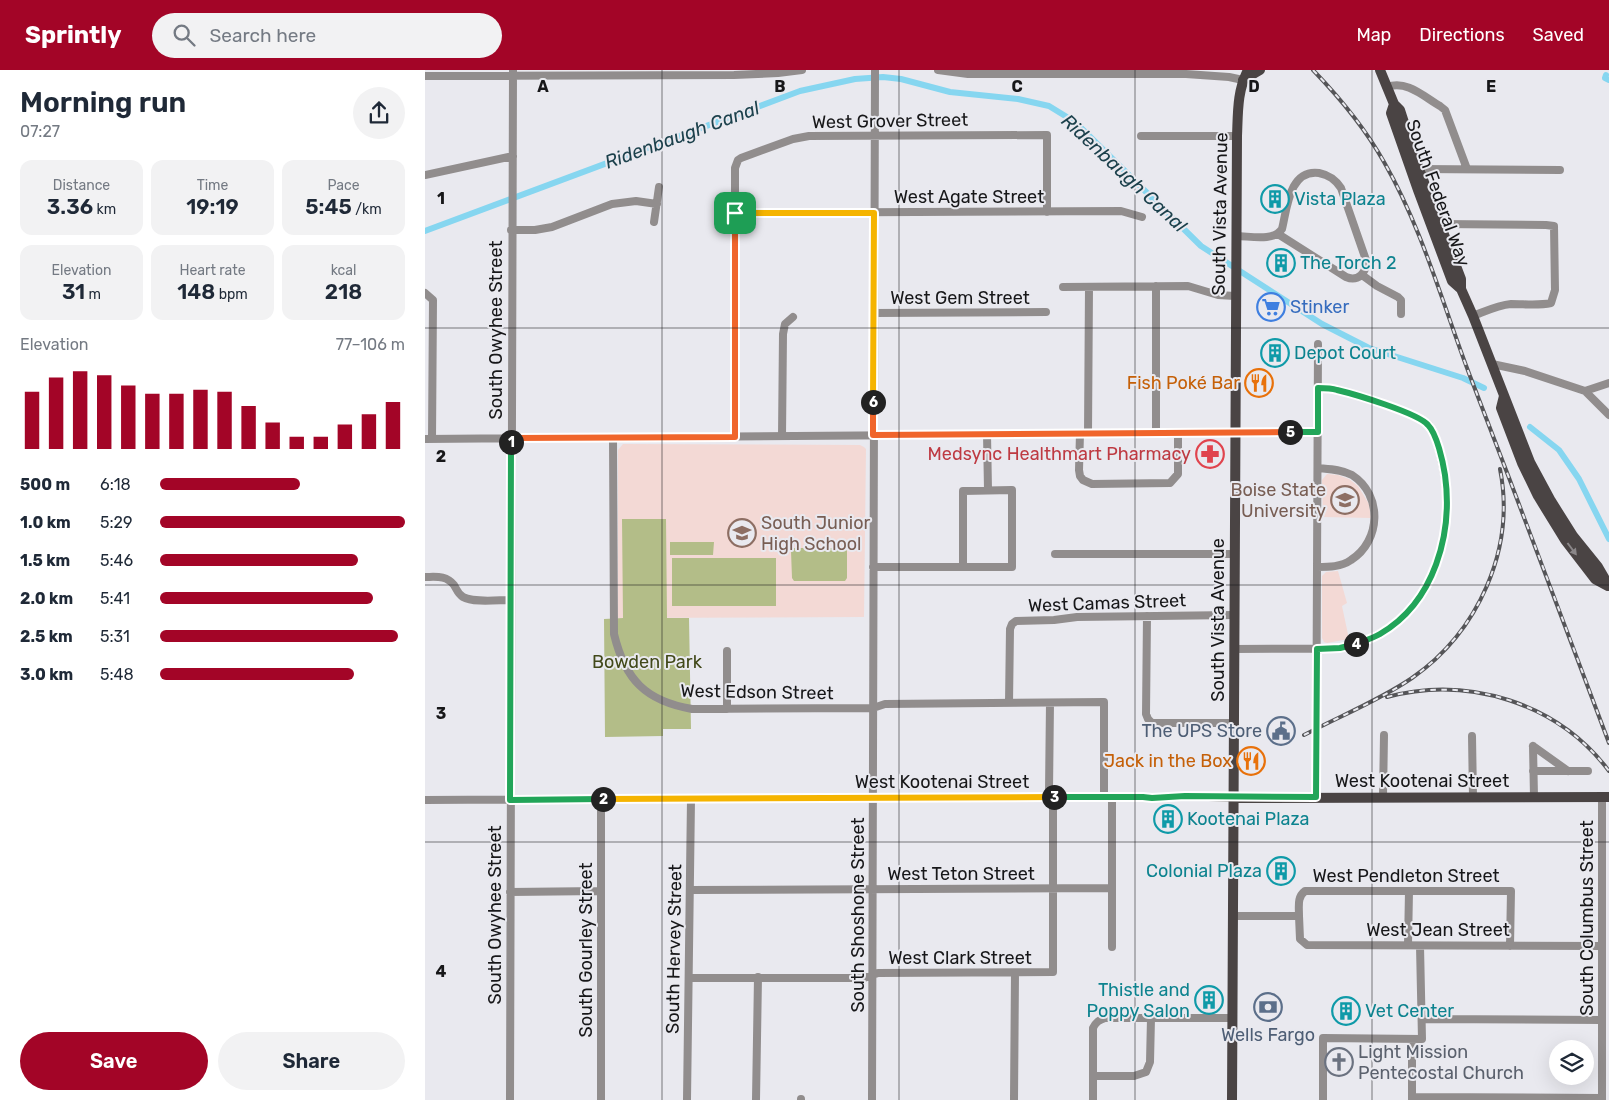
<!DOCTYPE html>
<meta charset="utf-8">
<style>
body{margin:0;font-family:Rubik,sans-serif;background:#f2f2f3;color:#1f2937;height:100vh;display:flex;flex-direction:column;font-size:19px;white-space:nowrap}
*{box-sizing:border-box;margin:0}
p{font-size:16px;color:#747a83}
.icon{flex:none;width:28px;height:28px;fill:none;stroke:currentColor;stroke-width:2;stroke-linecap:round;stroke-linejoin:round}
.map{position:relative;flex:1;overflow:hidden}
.details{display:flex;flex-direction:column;background:#fff;width:425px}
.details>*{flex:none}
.tools{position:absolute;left:1124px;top:970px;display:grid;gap:10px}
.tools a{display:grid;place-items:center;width:45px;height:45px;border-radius:50%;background:#fff;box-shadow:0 5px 20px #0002;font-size:25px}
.pin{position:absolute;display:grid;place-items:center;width:42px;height:42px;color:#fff;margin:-21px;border-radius:10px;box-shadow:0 2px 8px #0006}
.km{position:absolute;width:25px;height:25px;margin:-12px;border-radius:50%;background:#222;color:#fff;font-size:14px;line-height:25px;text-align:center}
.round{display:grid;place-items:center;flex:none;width:52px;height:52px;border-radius:26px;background:#f2f2f3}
.head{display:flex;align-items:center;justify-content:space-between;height:85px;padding:0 20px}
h1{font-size:28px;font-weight:600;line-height:38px}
.stats{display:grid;grid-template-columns:repeat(3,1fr);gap:8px;height:85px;padding:5px 20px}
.stats div{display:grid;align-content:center;border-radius:12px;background:#f2f2f3;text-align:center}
.stats b{font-size:21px;font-weight:600}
.stats small{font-size:14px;font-weight:400}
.stats p{font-size:14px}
.chart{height:140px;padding:10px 20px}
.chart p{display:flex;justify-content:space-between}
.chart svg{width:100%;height:90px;margin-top:5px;stroke:#a30527;stroke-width:6}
.primary-button{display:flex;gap:10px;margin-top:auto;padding:10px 20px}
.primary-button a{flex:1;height:58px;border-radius:30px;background:#a30527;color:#fff;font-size:20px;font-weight:600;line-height:58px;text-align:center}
.primary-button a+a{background:#f2f2f3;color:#1f2937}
ul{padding:0 20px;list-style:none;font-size:16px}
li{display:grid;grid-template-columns:80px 60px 1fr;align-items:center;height:38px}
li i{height:12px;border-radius:6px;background:#a30527}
header{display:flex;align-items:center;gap:30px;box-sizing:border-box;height:70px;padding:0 25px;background:#a30527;color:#fff}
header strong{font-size:24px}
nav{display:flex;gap:28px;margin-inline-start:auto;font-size:18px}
.search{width:350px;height:45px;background:#f2f2f3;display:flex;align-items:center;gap:12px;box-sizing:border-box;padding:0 18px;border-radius:28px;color:#747a83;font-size:19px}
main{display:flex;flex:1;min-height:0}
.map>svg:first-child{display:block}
.education{fill:#f3d9d5}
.green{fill:#b3bd88}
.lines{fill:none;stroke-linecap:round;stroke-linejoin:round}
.canal{stroke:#86d6f0;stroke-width:6}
.minor{stroke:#918d8d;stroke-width:8}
.major{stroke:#4a4444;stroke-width:10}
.rail-casing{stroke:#555558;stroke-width:4}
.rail{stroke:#e9e9ef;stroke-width:2;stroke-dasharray:5.5;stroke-linecap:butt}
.oneway{fill:#8a8688}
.split-1-casing{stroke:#fff;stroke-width:10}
.split-2-casing{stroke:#fff;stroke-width:10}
.split-3-casing{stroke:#fff;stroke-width:10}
.split-4-casing{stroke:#fff;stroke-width:10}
.split-5-casing{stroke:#fff;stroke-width:10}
.split-6-casing{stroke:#fff;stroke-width:10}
.split-7-casing{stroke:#fff;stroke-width:10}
.split-1{stroke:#f0652b;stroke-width:6}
.split-2{stroke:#22a559;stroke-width:6}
.split-3{stroke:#f5b400;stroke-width:6}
.split-4{stroke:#22a559;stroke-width:6}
.split-5{stroke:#22a559;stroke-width:6}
.split-6{stroke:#f0652b;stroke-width:6}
.split-7{stroke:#f5b400;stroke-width:6}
.grid{fill:none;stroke:#171719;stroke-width:1;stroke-opacity:0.55}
.labels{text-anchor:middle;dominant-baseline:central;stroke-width:4;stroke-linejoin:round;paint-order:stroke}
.street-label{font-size:18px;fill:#171719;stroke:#e9e9ef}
.culture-label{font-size:18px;fill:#0d838f;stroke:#e9e9ef;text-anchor:start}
.shop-label{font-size:18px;fill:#366cbe;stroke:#e9e9ef;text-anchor:start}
.food-label{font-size:18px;fill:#c56008;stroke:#e9e9ef;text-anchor:end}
.health-label{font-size:18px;fill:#be3a42;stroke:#e9e9ef;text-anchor:end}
.education-label{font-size:18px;fill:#785e54;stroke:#e9e9ef;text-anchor:end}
.park-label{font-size:18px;fill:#42491a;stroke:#e9e9ef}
.service-label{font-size:18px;fill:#4e5e75;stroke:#e9e9ef;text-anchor:end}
.worship-label{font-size:18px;fill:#5b616d;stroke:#e9e9ef;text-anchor:start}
.water-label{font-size:19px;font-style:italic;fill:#1c414c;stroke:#e9e9ef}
.grid-label{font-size:16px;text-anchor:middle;font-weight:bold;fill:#171719;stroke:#e9e9ef;stroke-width:4;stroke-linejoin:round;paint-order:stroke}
</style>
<header>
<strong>Sprintly</strong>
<div class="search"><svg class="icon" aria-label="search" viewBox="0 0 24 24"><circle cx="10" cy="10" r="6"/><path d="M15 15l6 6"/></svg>Search here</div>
<nav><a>Map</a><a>Directions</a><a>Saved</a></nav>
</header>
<main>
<section class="details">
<div class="head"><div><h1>Morning run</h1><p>07:27</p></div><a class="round"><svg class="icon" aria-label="share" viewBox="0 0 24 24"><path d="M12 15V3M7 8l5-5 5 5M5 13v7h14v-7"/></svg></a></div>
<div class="stats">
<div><p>Distance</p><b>3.36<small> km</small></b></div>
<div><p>Time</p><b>19:19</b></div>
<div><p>Pace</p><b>5:45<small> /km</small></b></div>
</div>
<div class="stats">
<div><p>Elevation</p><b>31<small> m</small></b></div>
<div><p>Heart rate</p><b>148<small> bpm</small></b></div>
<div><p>kcal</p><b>218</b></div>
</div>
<div class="chart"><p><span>Elevation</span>77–106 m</p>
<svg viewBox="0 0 160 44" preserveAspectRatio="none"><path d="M5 44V16M15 44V9M25 44V6M35 44V8M45 44V13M55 44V17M65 44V17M75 44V15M85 44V16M95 44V23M105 44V31M115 44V38M125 44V38M135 44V32M145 44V27M155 44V21"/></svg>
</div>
<ul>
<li><b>500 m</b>6:18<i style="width:57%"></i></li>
<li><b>1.0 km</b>5:29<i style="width:100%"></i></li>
<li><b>1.5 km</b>5:46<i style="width:81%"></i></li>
<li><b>2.0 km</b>5:41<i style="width:87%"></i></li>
<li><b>2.5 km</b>5:31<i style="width:97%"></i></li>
<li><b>3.0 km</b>5:48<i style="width:79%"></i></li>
</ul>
<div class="primary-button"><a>Save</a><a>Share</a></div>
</section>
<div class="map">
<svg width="1184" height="1030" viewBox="0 0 1184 1030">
<rect width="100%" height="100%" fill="#e9e9ef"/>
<path class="education" d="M198 374 435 375 439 377 441 379 439 547 193 548V380Z
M902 404 913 405 924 409 933 416 944 434 946 448 898 447 897 410Z
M913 501 922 533 917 536 924 569 902 573 899 572 897 568V506L901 502Z"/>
<path class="green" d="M197 449H241L242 548H264L266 659H238V666L180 667 179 549 198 548Z
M245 472H289L288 485H245Z
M369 478H420L422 481V508L420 511H369L367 508 366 481Z
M247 488H351V536H247Z"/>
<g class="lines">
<path class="canal" d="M1181 5 1180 8 1184 10
M0 161 375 21 430 9 458 7 476 9 525 22 593 29 624 36 650 52 776 176 897 254 944 278 1038 308 1059 318
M1105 357 1134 380 1154 409 1184 469"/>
<path class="minor" d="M513 0 543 4H761L804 7 818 10
M0 6 309 5 353 3 377 0
M962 17C982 10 998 26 1015 36L1020 40 1042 99
M716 66H812
M994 99 1135 100
M0 105 88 86
M310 143 696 141 717 147
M229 152 234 117
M1015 154 1121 155 1129 156 1130 220 1126 233C1113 236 1100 234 1086 234 1073 235 1061 241 1048 246
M86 160H110L127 157 187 134 211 131 232 134
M811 166C825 166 848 172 857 159 862 139 864 99 894 103 904 105 910 109 916 118L941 190C942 203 933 212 921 207L853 164
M937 205 952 216 973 227 976 230V244
M638 217 763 216 793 225 810 226
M0 223 8 230 7 369
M449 243 621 242
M1067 294 1100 301 1160 321 1184 345
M1160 321 1184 313
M731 362V216
M655 363 654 400 655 406 658 410 667 414 745 413 753 404V364
M663 363 664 217
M562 364 563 420
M357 366 358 264 360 254 368 247
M310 367V98L313 90 316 88 368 69 384 66 622 65V142
M188 368 189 564C200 610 221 631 267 639L448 638 460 634 679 632V727
M0 369 893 362
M630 484H809
M448 497H587V420L538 421V497
M892 497C904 497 916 497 926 490 956 471 958 425 927 405 916 399 904 399 893 398
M0 507C11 507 21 505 29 515 32 520 33 524 38 527 48 533 73 530 85 530
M722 546 721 644 723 649 727 653H809
M809 579 915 578C928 575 942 571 954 564 1008 536 1028 465 1020 409 1018 396 1012 365 1004 355 994 344 929 324 912 320 906 319 899 318 893 318
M584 633 585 559 587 554 591 551 629 550 652 547 809 545
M302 639V581
M1047 666 1048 727
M1108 676 1109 727
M1108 676 1143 701
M1108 701H1163
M891 727 893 274
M958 727 959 665
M176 729V1030
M0 730 679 727 727 728 760 726 808 728
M265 820 687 818
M85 822 176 821
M808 846H874C874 836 872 827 880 821H1086L1085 876
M874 846 875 869 882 875 1177 876
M983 875 984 821
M687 877V727
M264 908H439L453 903 628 902V735L624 721 625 633
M997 949 1177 950
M987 969V1030
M668 1006H709L721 1002 725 992 726 948
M987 1027 1177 1028
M85 1030 88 0
M262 1030 266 729
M331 1030 333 907
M376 1030V1029
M447 1030 450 0
M589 1030 590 903
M668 1030V958C671 952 674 950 680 948H808
M898 1030V968L997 969 995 876
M1177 1030V727"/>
<path class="major" d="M955 0 969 34 975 40 994 99 1036 209V219
M818 10 835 0
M969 34 966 43 993 120 1027 211 1036 219 1048 246 1105 392 1126 431 1148 466 1173 497 1184 516
M1079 326 1076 338 1097 393 1113 426 1140 470 1170 509 1183 516
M808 728 1184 727
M807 1030 812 66C813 43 812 21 823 0"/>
<defs>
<path id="rail" d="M888 0C915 28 940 58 959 92 997 158 1018 235 1045 306 1092 428 1138 550 1184 673
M962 627C1043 605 1133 633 1184 701
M879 665C913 647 955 630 987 608 1053 562 1091 479 1075 399"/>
</defs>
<use href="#rail" class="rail-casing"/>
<use href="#rail" class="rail"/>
</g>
<defs><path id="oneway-solid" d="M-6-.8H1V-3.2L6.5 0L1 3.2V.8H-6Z" transform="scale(1.25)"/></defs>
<use class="oneway" href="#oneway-solid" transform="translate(1147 479) rotate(53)"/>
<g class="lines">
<defs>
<path id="split-1" d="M86 372V368L310 367V143"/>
<path id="split-2" d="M86 372 85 730 178 729"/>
<path id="split-3" d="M178 729 629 727"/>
<path id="split-4" d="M629 727H718L727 728 760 726 891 727 892 579 915 578 931 574"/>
<path id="split-5" d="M865 362H893V318C899 318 906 318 912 320 929 324 993 343 1003 355 1012 364 1018 392 1020 405 1028 463 1010 532 955 564 948 568 939 571 931 574"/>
<path id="split-6" d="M448 332V365L865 362"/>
<path id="split-7" d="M310 143H449L448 332"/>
</defs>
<use href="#split-1" class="split-1-casing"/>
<use href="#split-2" class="split-2-casing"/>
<use href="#split-3" class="split-3-casing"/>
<use href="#split-4" class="split-4-casing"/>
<use href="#split-5" class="split-5-casing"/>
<use href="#split-6" class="split-6-casing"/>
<use href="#split-7" class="split-7-casing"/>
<use href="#split-1" class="split-1"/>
<use href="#split-2" class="split-2"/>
<use href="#split-3" class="split-3"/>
<use href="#split-4" class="split-4"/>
<use href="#split-5" class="split-5"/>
<use href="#split-6" class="split-6"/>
<use href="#split-7" class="split-7"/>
</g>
<path class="grid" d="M237 0V1030M474 0V1030M710 0V1030M947 0V1030M0 258H1184M0 515H1184M0 772H1184"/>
<defs>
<symbol id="building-ring" viewBox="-11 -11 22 22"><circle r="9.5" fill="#e9e9ef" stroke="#0f9aa8" stroke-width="1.5"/><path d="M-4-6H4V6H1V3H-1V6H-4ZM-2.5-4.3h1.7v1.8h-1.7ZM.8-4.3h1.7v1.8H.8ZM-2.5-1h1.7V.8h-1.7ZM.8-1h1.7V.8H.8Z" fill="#0f9aa8"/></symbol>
<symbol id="supermarket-ring" viewBox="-11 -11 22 22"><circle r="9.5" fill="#e9e9ef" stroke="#3f7fe0" stroke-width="1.5"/><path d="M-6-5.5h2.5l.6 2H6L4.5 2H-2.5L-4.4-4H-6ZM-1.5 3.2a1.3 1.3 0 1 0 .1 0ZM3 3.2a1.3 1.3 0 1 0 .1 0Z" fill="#3f7fe0"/></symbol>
<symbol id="restaurant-ring" viewBox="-11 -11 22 22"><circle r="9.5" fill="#e9e9ef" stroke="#e8710a" stroke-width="1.5"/><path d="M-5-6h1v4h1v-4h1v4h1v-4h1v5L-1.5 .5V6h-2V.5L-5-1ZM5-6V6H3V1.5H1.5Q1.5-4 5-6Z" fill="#e8710a"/></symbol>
<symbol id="pharmacy-ring" viewBox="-11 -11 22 22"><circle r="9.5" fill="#e9e9ef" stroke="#e0444e" stroke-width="1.5"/><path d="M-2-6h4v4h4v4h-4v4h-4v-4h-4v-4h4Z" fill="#e0444e"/></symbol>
<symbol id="university-ring" viewBox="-11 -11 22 22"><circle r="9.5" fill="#e9e9ef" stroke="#8d6e63" stroke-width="1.5"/><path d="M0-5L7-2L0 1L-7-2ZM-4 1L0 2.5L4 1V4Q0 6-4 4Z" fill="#8d6e63"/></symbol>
<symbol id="school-ring" viewBox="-11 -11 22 22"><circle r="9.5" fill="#e9e9ef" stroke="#8d6e63" stroke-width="1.5"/><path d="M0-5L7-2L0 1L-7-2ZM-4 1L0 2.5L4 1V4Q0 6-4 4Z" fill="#8d6e63"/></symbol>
<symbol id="civic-ring" viewBox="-11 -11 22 22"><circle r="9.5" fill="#e9e9ef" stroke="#5c6f8a" stroke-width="1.5"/><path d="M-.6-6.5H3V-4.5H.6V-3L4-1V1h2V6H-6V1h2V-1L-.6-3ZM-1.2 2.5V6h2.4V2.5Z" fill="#5c6f8a"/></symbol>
<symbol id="bank-ring" viewBox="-11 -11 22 22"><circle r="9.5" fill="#e9e9ef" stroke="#5c6f8a" stroke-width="1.5"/><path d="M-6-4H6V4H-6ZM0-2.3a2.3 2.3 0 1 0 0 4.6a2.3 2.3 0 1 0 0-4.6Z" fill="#5c6f8a"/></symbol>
<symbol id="church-ring" viewBox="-11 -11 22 22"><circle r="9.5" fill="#e9e9ef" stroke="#6b7280" stroke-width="1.5"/><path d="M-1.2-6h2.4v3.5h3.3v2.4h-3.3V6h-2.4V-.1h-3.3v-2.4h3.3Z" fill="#6b7280"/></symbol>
</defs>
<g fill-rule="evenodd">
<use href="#building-ring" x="834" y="113" width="32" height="32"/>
<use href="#building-ring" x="840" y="177" width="32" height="32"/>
<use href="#supermarket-ring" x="830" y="221" width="32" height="32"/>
<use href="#building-ring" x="834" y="267" width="32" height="32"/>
<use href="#restaurant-ring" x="818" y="297" width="32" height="32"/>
<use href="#pharmacy-ring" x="769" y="368" width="32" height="32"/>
<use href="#university-ring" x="904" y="414" width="32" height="32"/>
<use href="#school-ring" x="301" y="447" width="32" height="32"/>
<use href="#civic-ring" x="840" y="645" width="32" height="32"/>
<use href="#restaurant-ring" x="810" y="675" width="32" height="32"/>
<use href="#building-ring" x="727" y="733" width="32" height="32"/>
<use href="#building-ring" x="840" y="785" width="32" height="32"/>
<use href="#building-ring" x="768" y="914" width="32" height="32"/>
<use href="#bank-ring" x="827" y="921" width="32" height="32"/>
<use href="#building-ring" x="905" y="925" width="32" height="32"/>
<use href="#church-ring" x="898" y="976" width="32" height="32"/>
</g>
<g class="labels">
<g class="street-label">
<text transform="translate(465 51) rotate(-1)">West Grover Street</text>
<text transform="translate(1013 123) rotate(70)">South Federal Way</text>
<text x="544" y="127">West Agate Street</text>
<text transform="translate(795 144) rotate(-89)">South Vista Avenue</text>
<text x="535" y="228">West Gem Street</text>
<text transform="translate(71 260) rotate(-90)">South Owyhee Street</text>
<text transform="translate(682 533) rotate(-2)">West Camas Street</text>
<text transform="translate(793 550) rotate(-90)">South Vista Avenue</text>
<text transform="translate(332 622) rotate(1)">West Edson Street</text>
<text x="997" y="711">West Kootenai Street</text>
<text x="517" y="712">West Kootenai Street</text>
<text x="536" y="804">West Teton Street</text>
<text x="981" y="806">West Pendleton Street</text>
<text transform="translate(70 845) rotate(-90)">South Owyhee Street</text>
<text transform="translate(433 845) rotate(-90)">South Shoshone Street</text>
<text transform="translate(1162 848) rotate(-90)">South Columbus Street</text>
<text x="1013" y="860">West Jean Street</text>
<text transform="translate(249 879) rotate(-89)">South Hervey Street</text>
<text transform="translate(161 880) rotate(-90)">South Gourley Street</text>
<text x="535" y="888">West Clark Street</text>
</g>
<g class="culture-label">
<text x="869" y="129">Vista Plaza</text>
<text x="875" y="193">The Torch 2</text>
<text x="869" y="283">Depot Court</text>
<text x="762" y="749">Kootenai Plaza</text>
<text x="837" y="801" text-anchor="end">Colonial Plaza</text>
<text x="765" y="920" text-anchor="end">Thistle and<tspan x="765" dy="21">Poppy Salon</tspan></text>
<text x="940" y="941">Vet Center</text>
</g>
<g class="shop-label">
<text x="865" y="237">Stinker</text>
</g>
<g class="food-label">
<text x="815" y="313">Fish Poké Bar</text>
<text x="807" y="691">Jack in the Box</text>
</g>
<g class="health-label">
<text x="766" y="384">Medsync Healthmart Pharmacy</text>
</g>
<g class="education-label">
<text x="901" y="420">Boise State<tspan x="901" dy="21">University</tspan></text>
<text x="336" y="453" text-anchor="start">South Junior<tspan x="336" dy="21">High School</tspan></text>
</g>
<g class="park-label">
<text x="222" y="592">Bowden Park</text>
</g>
<g class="service-label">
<text x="837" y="661">The UPS Store</text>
<text x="843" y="965" text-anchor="middle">Wells Fargo</text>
</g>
<g class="worship-label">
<text x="933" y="982">Light Mission<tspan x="933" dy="21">Pentecostal Church</tspan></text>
</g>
<g class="water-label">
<text transform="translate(257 65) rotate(-20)">Ridenbaugh Canal</text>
<text transform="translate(699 103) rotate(43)">Ridenbaugh Canal</text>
</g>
</g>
<g class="grid-label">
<text x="118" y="22">A</text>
<text x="355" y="22">B</text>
<text x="592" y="22">C</text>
<text x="829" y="22">D</text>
<text x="1066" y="22">E</text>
<text x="16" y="134">1</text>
<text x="16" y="392">2</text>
<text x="16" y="649">3</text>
<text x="16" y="907">4</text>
</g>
</svg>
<div class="tools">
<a><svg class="icon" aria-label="layers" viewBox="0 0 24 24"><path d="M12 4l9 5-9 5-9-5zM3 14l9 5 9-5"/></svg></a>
</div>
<div class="pin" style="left:310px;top:143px;background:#1e9e55"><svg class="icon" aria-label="arrive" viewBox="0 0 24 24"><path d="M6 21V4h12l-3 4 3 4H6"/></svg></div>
<b class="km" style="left:86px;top:372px">1</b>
<b class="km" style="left:178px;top:729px">2</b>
<b class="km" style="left:629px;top:727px">3</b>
<b class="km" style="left:931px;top:574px">4</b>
<b class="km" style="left:865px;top:362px">5</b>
<b class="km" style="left:448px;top:332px">6</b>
</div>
</main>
